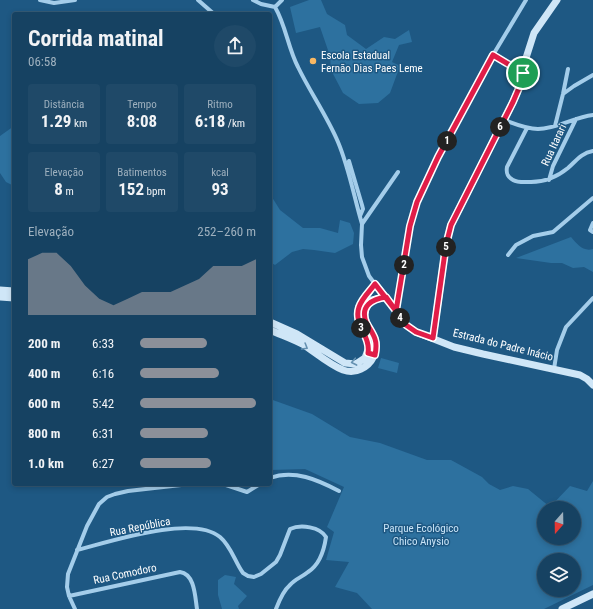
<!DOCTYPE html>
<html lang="pt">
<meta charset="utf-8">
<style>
body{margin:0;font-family:"Roboto Condensed",sans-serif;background:#1f4968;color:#f1f3f6;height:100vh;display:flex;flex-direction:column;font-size:15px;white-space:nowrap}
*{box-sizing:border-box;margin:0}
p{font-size:13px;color:#9eb0be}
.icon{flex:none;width:22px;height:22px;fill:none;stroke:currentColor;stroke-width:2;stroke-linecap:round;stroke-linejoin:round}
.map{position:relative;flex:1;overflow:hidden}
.details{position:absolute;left:12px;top:12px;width:260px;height:474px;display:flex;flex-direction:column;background:#164262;border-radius:4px;box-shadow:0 2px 6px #0003,0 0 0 1px #355b77}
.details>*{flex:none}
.needle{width:26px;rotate:200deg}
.buttons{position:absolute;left:537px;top:501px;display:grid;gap:8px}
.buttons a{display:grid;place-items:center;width:44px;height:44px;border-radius:50%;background:#164262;box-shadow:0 2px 6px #0003,0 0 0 1px #355b77;font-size:20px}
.pin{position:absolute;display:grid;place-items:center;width:34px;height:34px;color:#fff;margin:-17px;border:2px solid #fff;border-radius:50%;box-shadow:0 1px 4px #0007}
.km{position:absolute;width:20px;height:20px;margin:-10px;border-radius:50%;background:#222;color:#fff;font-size:11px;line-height:20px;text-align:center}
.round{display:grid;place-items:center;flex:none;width:42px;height:42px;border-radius:21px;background:#1f4968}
.head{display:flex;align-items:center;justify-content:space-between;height:68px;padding:0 16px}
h1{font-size:22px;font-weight:700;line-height:30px}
.metrics{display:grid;grid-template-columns:repeat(3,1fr);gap:6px;height:68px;padding:4px 16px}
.metrics div{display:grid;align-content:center;border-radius:4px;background:#1f4968;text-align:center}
.metrics b{font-size:17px;font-weight:700}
.metrics small{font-size:11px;font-weight:400}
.metrics p{font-size:11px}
.chart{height:112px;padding:8px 16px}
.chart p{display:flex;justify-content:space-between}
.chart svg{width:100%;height:72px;margin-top:4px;fill:#8c9099;opacity:.7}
ul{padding:0 16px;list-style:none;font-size:13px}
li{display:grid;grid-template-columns:64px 48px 1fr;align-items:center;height:30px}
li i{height:10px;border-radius:5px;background:#8c9099}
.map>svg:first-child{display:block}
.green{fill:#2d719f;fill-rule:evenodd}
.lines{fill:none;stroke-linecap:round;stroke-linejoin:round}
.street{stroke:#a4cdea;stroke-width:4}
.secondary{stroke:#cfe6f7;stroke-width:7}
.oneway{stroke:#6591b1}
.route-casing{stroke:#fff;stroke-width:8}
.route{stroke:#e11d48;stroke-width:5}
.poi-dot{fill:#f9b863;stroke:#1e5883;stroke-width:1.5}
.labels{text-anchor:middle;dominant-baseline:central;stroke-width:3;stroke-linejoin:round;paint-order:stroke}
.poi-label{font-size:11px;fill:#fff;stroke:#1e5883;text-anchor:start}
.street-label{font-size:11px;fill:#fff;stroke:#1e5883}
.park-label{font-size:11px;fill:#c9e4f7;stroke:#1e5883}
</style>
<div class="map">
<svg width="593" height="609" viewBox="0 0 593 609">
<rect width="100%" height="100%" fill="#1e5883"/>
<path class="green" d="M309 0H321L327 14 345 25 347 35 366 49 384 37 395 39 409 30 412 42 399 45 392 62 400 66 390 93 378 103 359 104 343 93 331 70 330 56 320 27 296 33 290 7Z
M14 126V186L6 182 0 173V136Z
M270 194 280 210 303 228H320L338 233 340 220 350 223 354 233 353 244 335 253 314 250 303 249 292 252 275 265 270 262Z
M571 237C577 244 583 252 593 249V272L584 267 573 268 562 263H551L516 258Z
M381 358 399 363 397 373 378 368Z
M270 399 312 414 350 437 380 443 427 460H451L482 477 489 484 500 490 513 486 528 489 550 507 570 486 587 491 593 481V585L544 609H372L357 593 335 587 349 562 326 560 334 532 327 527 344 487 305 469 270 470ZM544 508H574V538H544ZM544 560H574V590H544Z
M225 575 236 577 234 584 247 596 238 606 239 609H222L218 595V580Z"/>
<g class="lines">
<path class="street" d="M40 0 54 3 75 0
M198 0 214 14
M253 0 261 4 275 7C286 26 288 48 298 67 310 92 327 116 338 142 349 168 354 197 362 224
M275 7 282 0
M493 55 523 73
M563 94 574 86 593 75
M504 120C515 124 526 129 538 129 557 129 574 117 593 115
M555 126 563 94 568 69
M527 128 507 167C506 173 507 177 513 180 518 183 525 182 531 182 545 182 557 177 568 168 576 161 581 153 593 151
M349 161 362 205 363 209 360 216
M549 180 553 166 576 119
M593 223 590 230 593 232
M508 255 516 245 533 236 553 232 593 198
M375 284 369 276 362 257 361 245 362 224 398 172
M397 310 410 226 417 203 438 157 493 55 526 0
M554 369 557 350 566 327 593 298
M270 478C294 469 318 480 339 491
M223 484 247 492 260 484
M77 550C109 542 192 514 220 537 231 546 235 562 243 573L248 576 254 577 261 574 276 562 280 555 290 529C301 524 320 527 326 537 324 551 319 565 308 572 302 577 295 579 290 585 283 591 279 601 276 609
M69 596 180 572C195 574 195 597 197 609
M75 609 69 596 67 587 68 574 87 526 99 504 107 497 115 494 128 491 190 484"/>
<path class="secondary" d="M0 290 14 291
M0 297 14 298
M270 322 297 334 345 363 356 364 365 358 369 347 368 341 358 320 359 307 375 284 397 311 400 318 406 325 416 332 454 347 483 354 580 375 587 379 593 385
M270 330C281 335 293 339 304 345 316 353 330 365 343 370 349 372 355 372 361 369 372 364 379 351 375 339 372 331 364 323 365 314 365 308 368 304 372 300L386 297
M433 338 446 245 451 225 513 102 519 88 526 58 534 33 557 0
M562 609 593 594"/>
</g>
<defs><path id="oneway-chevron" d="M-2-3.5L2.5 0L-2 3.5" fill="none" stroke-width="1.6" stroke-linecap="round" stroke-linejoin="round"/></defs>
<g class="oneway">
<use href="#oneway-chevron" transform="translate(305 347) rotate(31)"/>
<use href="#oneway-chevron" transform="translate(354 362) rotate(169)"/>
</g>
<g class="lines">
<defs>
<path id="route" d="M523 73 493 55 438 157 417 202 410 226 396 311 375 284C370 291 362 298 359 307 353 324 371 336 368 353L375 355C376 350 377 345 375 339 373 333 369 328 366 322 360 306 372 299 386 297L406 325 416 332 433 338 446 245 451 225 513 102 519 88 523 73"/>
</defs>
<use href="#route" class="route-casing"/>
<use href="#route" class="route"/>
</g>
<circle class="poi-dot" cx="313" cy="61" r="4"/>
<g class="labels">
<g class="poi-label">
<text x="321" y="55">Escola Estadual<tspan x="321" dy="13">Fernão Dias Paes Leme</tspan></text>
</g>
<g class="street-label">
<text transform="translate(554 145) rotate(-65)">Rua Itarari</text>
<text transform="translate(503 345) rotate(14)">Estrada do Padre Inácio</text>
<text transform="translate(140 527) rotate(-11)">Rua República</text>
<text transform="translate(125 574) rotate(-12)">Rua Comodoro</text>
</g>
<g class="park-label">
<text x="421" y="528">Parque Ecológico<tspan x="421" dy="13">Chico Anysio</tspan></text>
</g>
</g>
</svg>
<div class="buttons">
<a><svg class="needle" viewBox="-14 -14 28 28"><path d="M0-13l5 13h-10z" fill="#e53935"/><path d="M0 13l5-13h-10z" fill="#9eb0be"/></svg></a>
<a><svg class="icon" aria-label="layers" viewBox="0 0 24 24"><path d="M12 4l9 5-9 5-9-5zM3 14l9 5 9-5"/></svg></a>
</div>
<div class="pin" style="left:523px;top:73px;background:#1e9e55"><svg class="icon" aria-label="arrive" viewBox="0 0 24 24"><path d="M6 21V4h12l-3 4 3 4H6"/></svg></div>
<b class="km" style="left:447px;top:141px">1</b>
<b class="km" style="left:404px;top:265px">2</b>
<b class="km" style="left:361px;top:328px">3</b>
<b class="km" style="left:400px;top:318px">4</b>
<b class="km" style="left:446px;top:247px">5</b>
<b class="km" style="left:500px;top:127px">6</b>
<section class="details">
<div class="head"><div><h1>Corrida matinal</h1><p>06:58</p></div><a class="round"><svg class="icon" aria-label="share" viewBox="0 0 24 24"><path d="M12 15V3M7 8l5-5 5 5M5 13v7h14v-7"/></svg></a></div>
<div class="metrics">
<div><p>Distância</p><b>1.29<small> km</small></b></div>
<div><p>Tempo</p><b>8:08</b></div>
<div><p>Ritmo</p><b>6:18<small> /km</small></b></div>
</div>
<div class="metrics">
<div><p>Elevação</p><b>8<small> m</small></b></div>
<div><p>Batimentos</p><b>152<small> bpm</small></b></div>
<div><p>kcal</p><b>93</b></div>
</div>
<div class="chart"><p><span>Elevação</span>252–260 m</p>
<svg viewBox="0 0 160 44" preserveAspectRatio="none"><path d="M0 44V10L10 6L20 6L30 14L40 26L50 34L60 38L70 34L80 30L90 30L100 30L110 26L120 22L130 14L140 14L150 14L160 10V44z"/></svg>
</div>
<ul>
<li><b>200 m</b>6:33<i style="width:58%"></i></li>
<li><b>400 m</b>6:16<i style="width:68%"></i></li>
<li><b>600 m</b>5:42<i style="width:100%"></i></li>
<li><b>800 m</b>6:31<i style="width:59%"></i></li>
<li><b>1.0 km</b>6:27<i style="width:61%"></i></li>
</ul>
</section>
</div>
